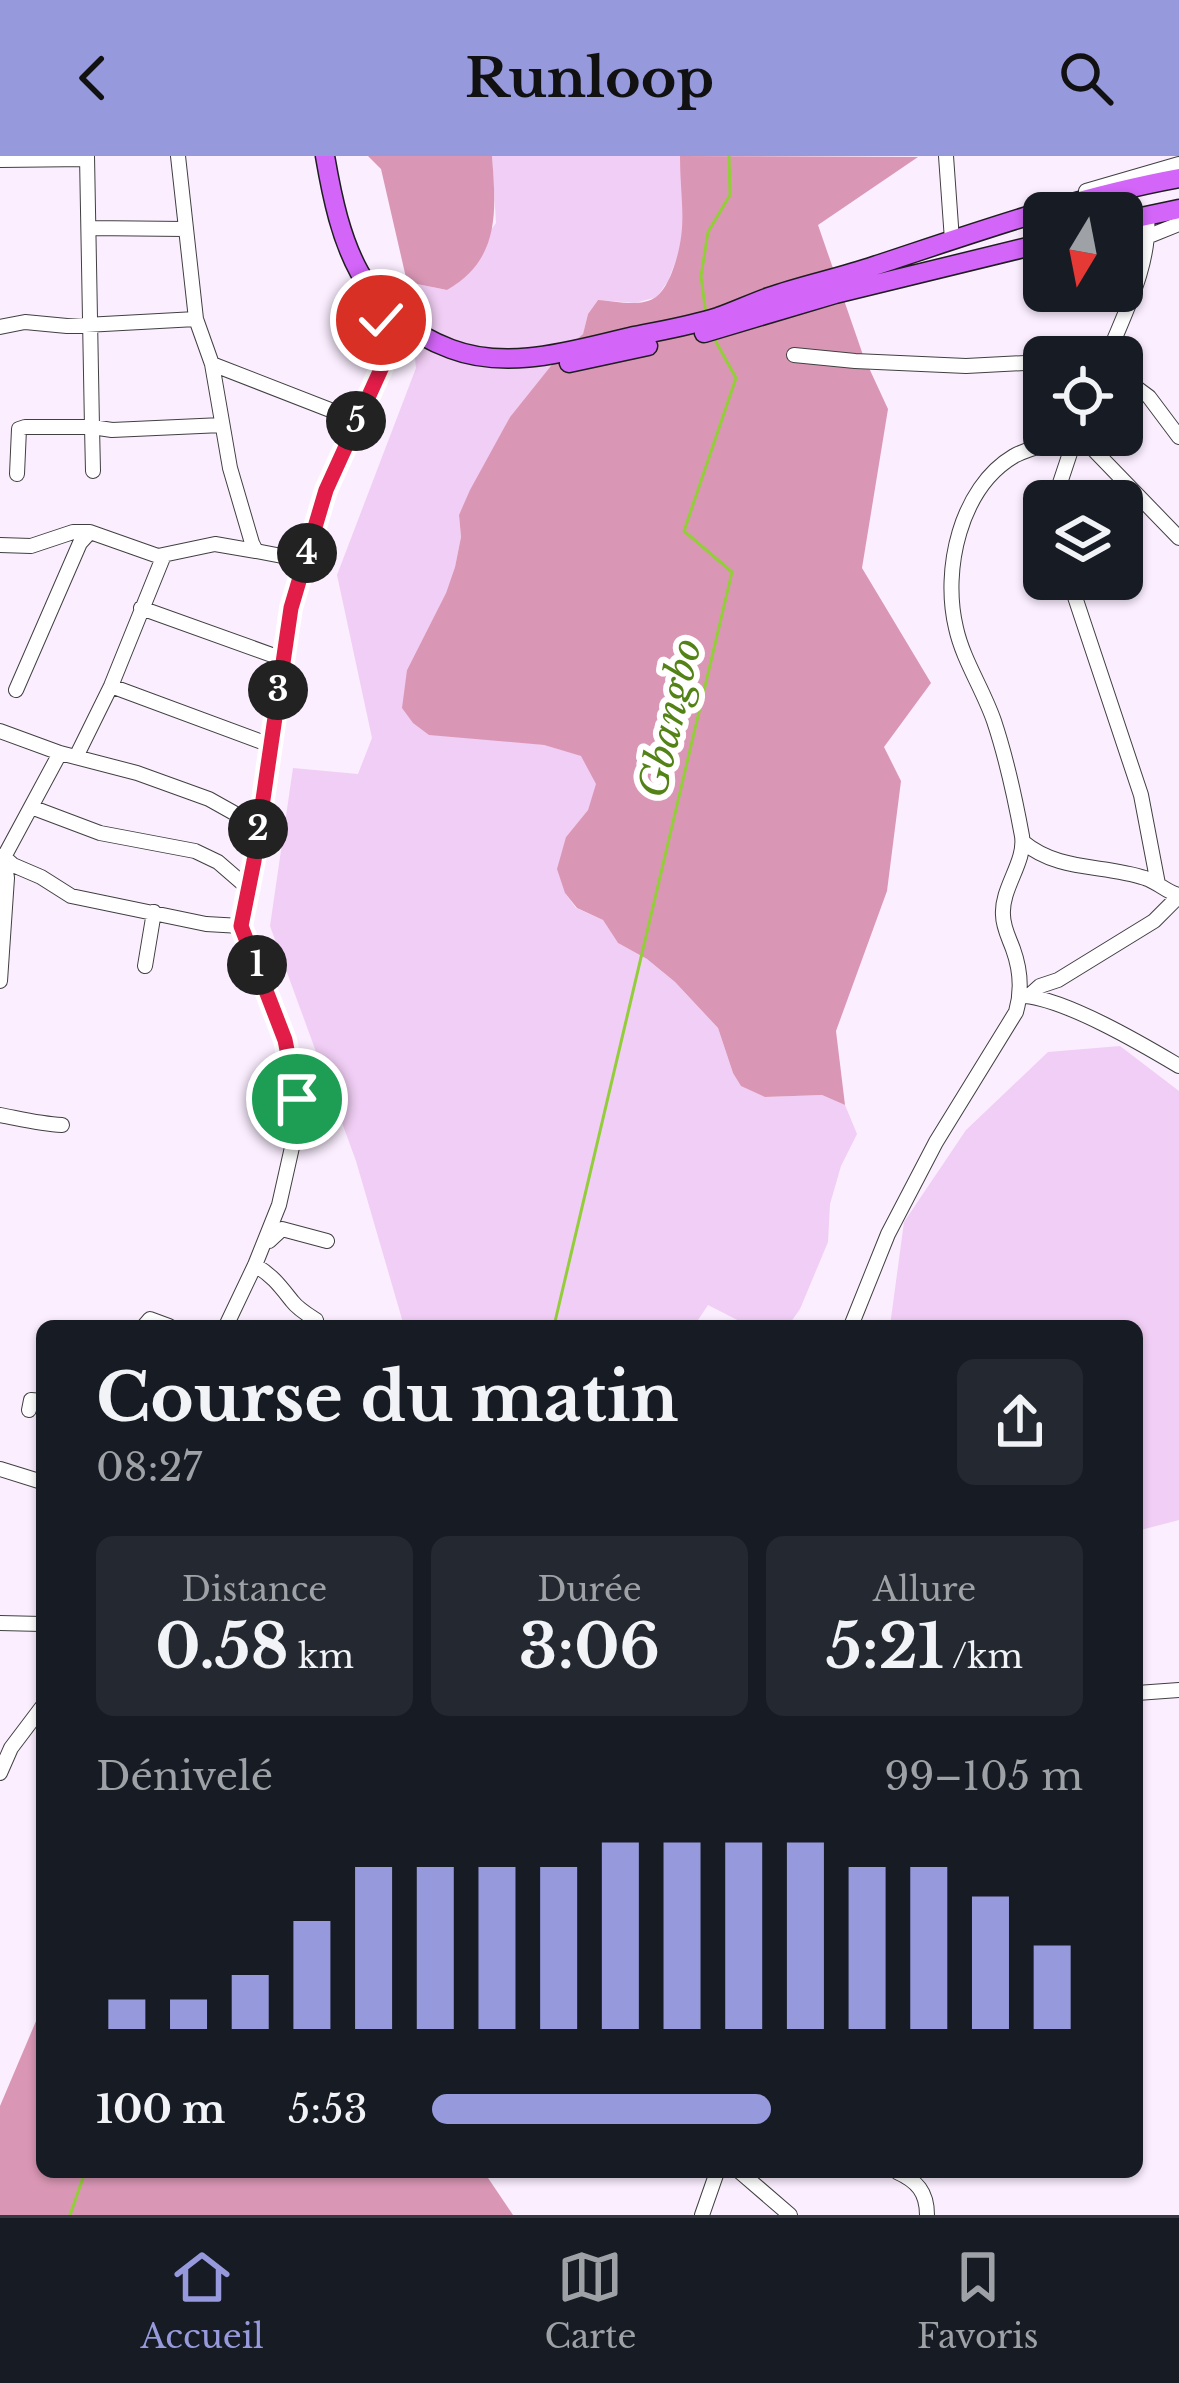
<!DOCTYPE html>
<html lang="fr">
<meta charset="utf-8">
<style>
body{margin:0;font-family:"Libre Baskerville",serif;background:#242831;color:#f1f3f6;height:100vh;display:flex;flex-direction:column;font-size:45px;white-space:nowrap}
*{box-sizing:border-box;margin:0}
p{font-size:39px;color:#9ea1a6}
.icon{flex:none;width:66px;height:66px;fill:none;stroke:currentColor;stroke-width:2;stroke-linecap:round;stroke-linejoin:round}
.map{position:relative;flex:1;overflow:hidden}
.sheet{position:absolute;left:36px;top:1164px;width:1107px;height:858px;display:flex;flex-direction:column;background:#171b24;border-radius:18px;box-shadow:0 3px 9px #0004}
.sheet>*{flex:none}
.needle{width:78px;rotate:190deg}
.fabs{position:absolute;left:1023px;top:36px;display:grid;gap:24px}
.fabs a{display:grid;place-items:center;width:120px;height:120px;border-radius:18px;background:#171b24;box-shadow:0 3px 9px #0004;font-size:60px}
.pin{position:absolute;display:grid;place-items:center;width:102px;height:102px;color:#fff;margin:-51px;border:6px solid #fff;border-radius:50%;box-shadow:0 3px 12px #0007}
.km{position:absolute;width:60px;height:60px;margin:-30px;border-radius:50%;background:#222;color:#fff;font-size:33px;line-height:60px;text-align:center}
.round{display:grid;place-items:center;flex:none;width:126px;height:126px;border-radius:18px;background:#242831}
.headline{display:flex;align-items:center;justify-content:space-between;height:204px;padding:0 60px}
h1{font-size:66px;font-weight:700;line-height:90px}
.metrics{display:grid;grid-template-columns:repeat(3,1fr);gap:18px;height:204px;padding:12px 60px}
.metrics div{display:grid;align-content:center;border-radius:18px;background:#242831;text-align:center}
.metrics b{font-size:60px;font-weight:700}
.metrics small{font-size:33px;font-weight:400}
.metrics p{font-size:33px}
.chart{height:336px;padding:24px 60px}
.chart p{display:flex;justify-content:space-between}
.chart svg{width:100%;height:216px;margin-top:12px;stroke:#969adc;stroke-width:6}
ul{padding:0 60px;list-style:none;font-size:39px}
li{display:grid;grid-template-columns:192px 144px 1fr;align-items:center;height:90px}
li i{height:30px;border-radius:15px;background:#969adc}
header{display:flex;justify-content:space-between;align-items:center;height:156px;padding:0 60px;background:#969adc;color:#111;font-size:54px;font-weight:700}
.dock{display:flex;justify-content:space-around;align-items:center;height:168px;border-top:3px solid #363941;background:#171b24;font-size:33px;color:#9ea1a6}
.dock a{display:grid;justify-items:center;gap:6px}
.dock .selected{color:#969adc}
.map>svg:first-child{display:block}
.farmland{fill:#f1cef5}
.forest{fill:#da97b5}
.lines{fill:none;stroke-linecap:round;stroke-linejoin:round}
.stream{stroke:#93cd3a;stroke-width:3}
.minor-casing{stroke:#404040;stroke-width:16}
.major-casing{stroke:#1e1e1e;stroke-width:21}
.minor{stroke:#fff;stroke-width:14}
.major{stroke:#d365f8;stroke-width:18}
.route-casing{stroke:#fff;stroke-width:24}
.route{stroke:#e11d48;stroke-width:15}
.labels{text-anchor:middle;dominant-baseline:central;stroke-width:12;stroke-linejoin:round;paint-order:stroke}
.water-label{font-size:39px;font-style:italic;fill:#538316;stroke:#fff}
</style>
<header><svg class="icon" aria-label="back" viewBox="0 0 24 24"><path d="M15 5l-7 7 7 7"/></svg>Runloop<svg class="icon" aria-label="search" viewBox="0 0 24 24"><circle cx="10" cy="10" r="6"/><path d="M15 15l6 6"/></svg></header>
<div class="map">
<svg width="1179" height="2059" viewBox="0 0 1179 2059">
<rect width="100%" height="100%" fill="#fbeeff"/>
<path class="farmland" d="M492 0H680L685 66 681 91 668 125 657 141 635 147 598 144 588 158 583 178 562 196 510 261 459 359 461 381 455 411 446 437 407 514 466 580 544 589 582 600 597 628 588 654 566 681 565 737 576 752 603 764 618 787 647 803 675 826 718 872 733 917 765 941 822 939 845 949 857 978 841 1010 830 1048 828 1086 800 1153 788 1170H749L708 1149 694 1170H404L356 1005 270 770 293 612 358 618 372 582 337 419 416 212 407 126 447 134 496 67Z
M1120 890 1179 935V1364L1137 1375V1170H890L904 1066 966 974 1048 896Z"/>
<path class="forest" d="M368 0H492C496 54 501 103 447 134L407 126 381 13Z
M680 0 918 1 818 69 863 199 888 253 862 412 931 527 884 591 901 625 887 735 836 875 845 949 822 939 765 941 741 930 733 917 718 872 675 826 647 803 618 787 603 764 577 752 565 737 557 713 566 681 588 654 596 628 581 600 544 589 429 579 413 567 402 552 407 514 446 437 455 411 461 381 459 359 470 334 510 261 562 196 583 178 588 158 598 144C616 145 640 152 656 141 663 136 669 124 672 116 689 71 680 46 680 0Z
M42 1851V2016H484L513 2059H0V1950Z"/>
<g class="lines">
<path class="stream" d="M706 159 701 120 708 76 730 39 729 0
M554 1170 732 416 684 375 736 222 715 184
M70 2059 85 2016"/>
<defs>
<path id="minor" d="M87 0 92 271 112 274 222 269
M178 0 196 163 212 208 230 312 252 387 256 395 282 400 307 399
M946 0 952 84
M0 4 87 3
M1086 35 1179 8
M89 72 185 73
M1149 80 1179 68
M0 171 25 166 67 170 196 163
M794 199 855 205 966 210 1044 206
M1107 201C1125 156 1151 108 1147 59
M212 208 356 264
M1122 221 1149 241 1179 281
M17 318 19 273 25 271H92L93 315
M1054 345 1076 279
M0 389 31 390 73 376H90L158 400 215 388 256 395
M1069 423 1141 639 1158 728
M141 452 283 503
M111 530 270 589
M16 534 80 387 90 376
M0 575 60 597 137 617 209 643 234 657 255 690
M76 601 111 530 164 399
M31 651 100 677 195 695 218 706 248 732
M1023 686C1059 716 1103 708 1145 722 1158 726 1166 736 1179 739
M0 700 4 701 60 597
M4 701 13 709 41 721 71 740 206 768 241 770
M145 810 154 756
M0 825 7 722 4 701
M1030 839 1040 830 1058 824 1154 765 1179 740
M1025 840C1067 844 1142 888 1179 910
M0 959C21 963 40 968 62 969
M269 1085 282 1073 327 1085
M255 1109C273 1120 280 1130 292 1145 298 1153 308 1159 316 1164
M144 1170 150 1163 169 1170
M226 1170 255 1109 279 1049 297 969V943L285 883 241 770 254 705 291 452 326 334 397 177
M851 1170 888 1078 936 986 1016 856C1022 835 1021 815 1013 793 1009 782 1003 771 1003 759 1001 732 1026 706 1022 680 1015 642 1006 601 994 565 983 533 963 504 956 472 942 414 960 332 1014 300 1032 290 1056 287 1075 281L1090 290 1179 382
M29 1254 31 1244 42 1245
M0 1313 42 1326
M0 1467 42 1468
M1137 1537 1179 1534
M0 1617 11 1592 42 1551
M740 2016 790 2059
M897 2016C917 2025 927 2036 927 2059
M702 2059 717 2016"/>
<path id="major" d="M325 0C340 87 360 159 451 193 509 215 573 194 630 181 659 175 690 170 718 161 735 155 752 147 769 141 803 129 839 122 874 110 974 77 1075 41 1179 22
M1122 65 1179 53
M704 177 835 138 1044 87
M569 207 648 190"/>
</defs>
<use href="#minor" class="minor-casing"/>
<use href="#major" class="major-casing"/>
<use href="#minor" class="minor"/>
<use href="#major" class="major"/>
</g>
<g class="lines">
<defs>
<path id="route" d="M297 943 285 884 241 770 254 705 291 452 326 334 397 178 381 164"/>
</defs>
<use href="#route" class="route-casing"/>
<use href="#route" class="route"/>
</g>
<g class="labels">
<g class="water-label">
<text transform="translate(670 562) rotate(-77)">Gbangbo</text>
</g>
</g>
</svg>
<div class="fabs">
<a><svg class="needle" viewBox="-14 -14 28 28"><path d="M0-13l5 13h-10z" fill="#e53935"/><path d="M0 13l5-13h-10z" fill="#9ea1a6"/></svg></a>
<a><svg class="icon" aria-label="locate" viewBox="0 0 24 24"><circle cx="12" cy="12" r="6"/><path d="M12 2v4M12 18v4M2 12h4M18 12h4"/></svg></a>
<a><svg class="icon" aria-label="layers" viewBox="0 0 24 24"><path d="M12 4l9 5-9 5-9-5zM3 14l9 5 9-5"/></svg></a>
</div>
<div class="pin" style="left:297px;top:943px;background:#1e9e55"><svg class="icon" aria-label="arrive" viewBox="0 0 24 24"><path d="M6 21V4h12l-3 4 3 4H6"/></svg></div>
<div class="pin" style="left:381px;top:164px;background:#d93025"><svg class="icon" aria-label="check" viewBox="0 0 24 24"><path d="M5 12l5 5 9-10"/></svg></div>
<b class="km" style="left:257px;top:809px">1</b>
<b class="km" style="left:258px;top:673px">2</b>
<b class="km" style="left:278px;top:534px">3</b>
<b class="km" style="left:307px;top:397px">4</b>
<b class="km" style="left:356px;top:265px">5</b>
<section class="sheet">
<div class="headline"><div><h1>Course du matin</h1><p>08:27</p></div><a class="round"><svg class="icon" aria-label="share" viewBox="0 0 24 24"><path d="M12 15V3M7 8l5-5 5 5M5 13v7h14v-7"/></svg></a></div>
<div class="metrics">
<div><p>Distance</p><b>0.58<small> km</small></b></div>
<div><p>Durée</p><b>3:06</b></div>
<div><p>Allure</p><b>5:21<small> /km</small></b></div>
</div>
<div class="chart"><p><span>Dénivelé</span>99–105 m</p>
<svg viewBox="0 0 160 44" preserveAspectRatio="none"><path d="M5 44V38M15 44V38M25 44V33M35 44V22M45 44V11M55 44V11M65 44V11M75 44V11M85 44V6M95 44V6M105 44V6M115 44V6M125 44V11M135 44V11M145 44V17M155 44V27"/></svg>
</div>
<ul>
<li><b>100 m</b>5:53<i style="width:52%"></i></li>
</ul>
</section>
</div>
<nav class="dock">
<a class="selected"><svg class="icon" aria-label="home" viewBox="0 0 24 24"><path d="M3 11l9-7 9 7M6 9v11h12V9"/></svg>Accueil</a>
<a><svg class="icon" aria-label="map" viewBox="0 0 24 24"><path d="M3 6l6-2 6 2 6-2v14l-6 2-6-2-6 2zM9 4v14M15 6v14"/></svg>Carte</a>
<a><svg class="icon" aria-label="saved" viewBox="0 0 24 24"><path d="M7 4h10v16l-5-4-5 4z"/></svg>Favoris</a>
</nav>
